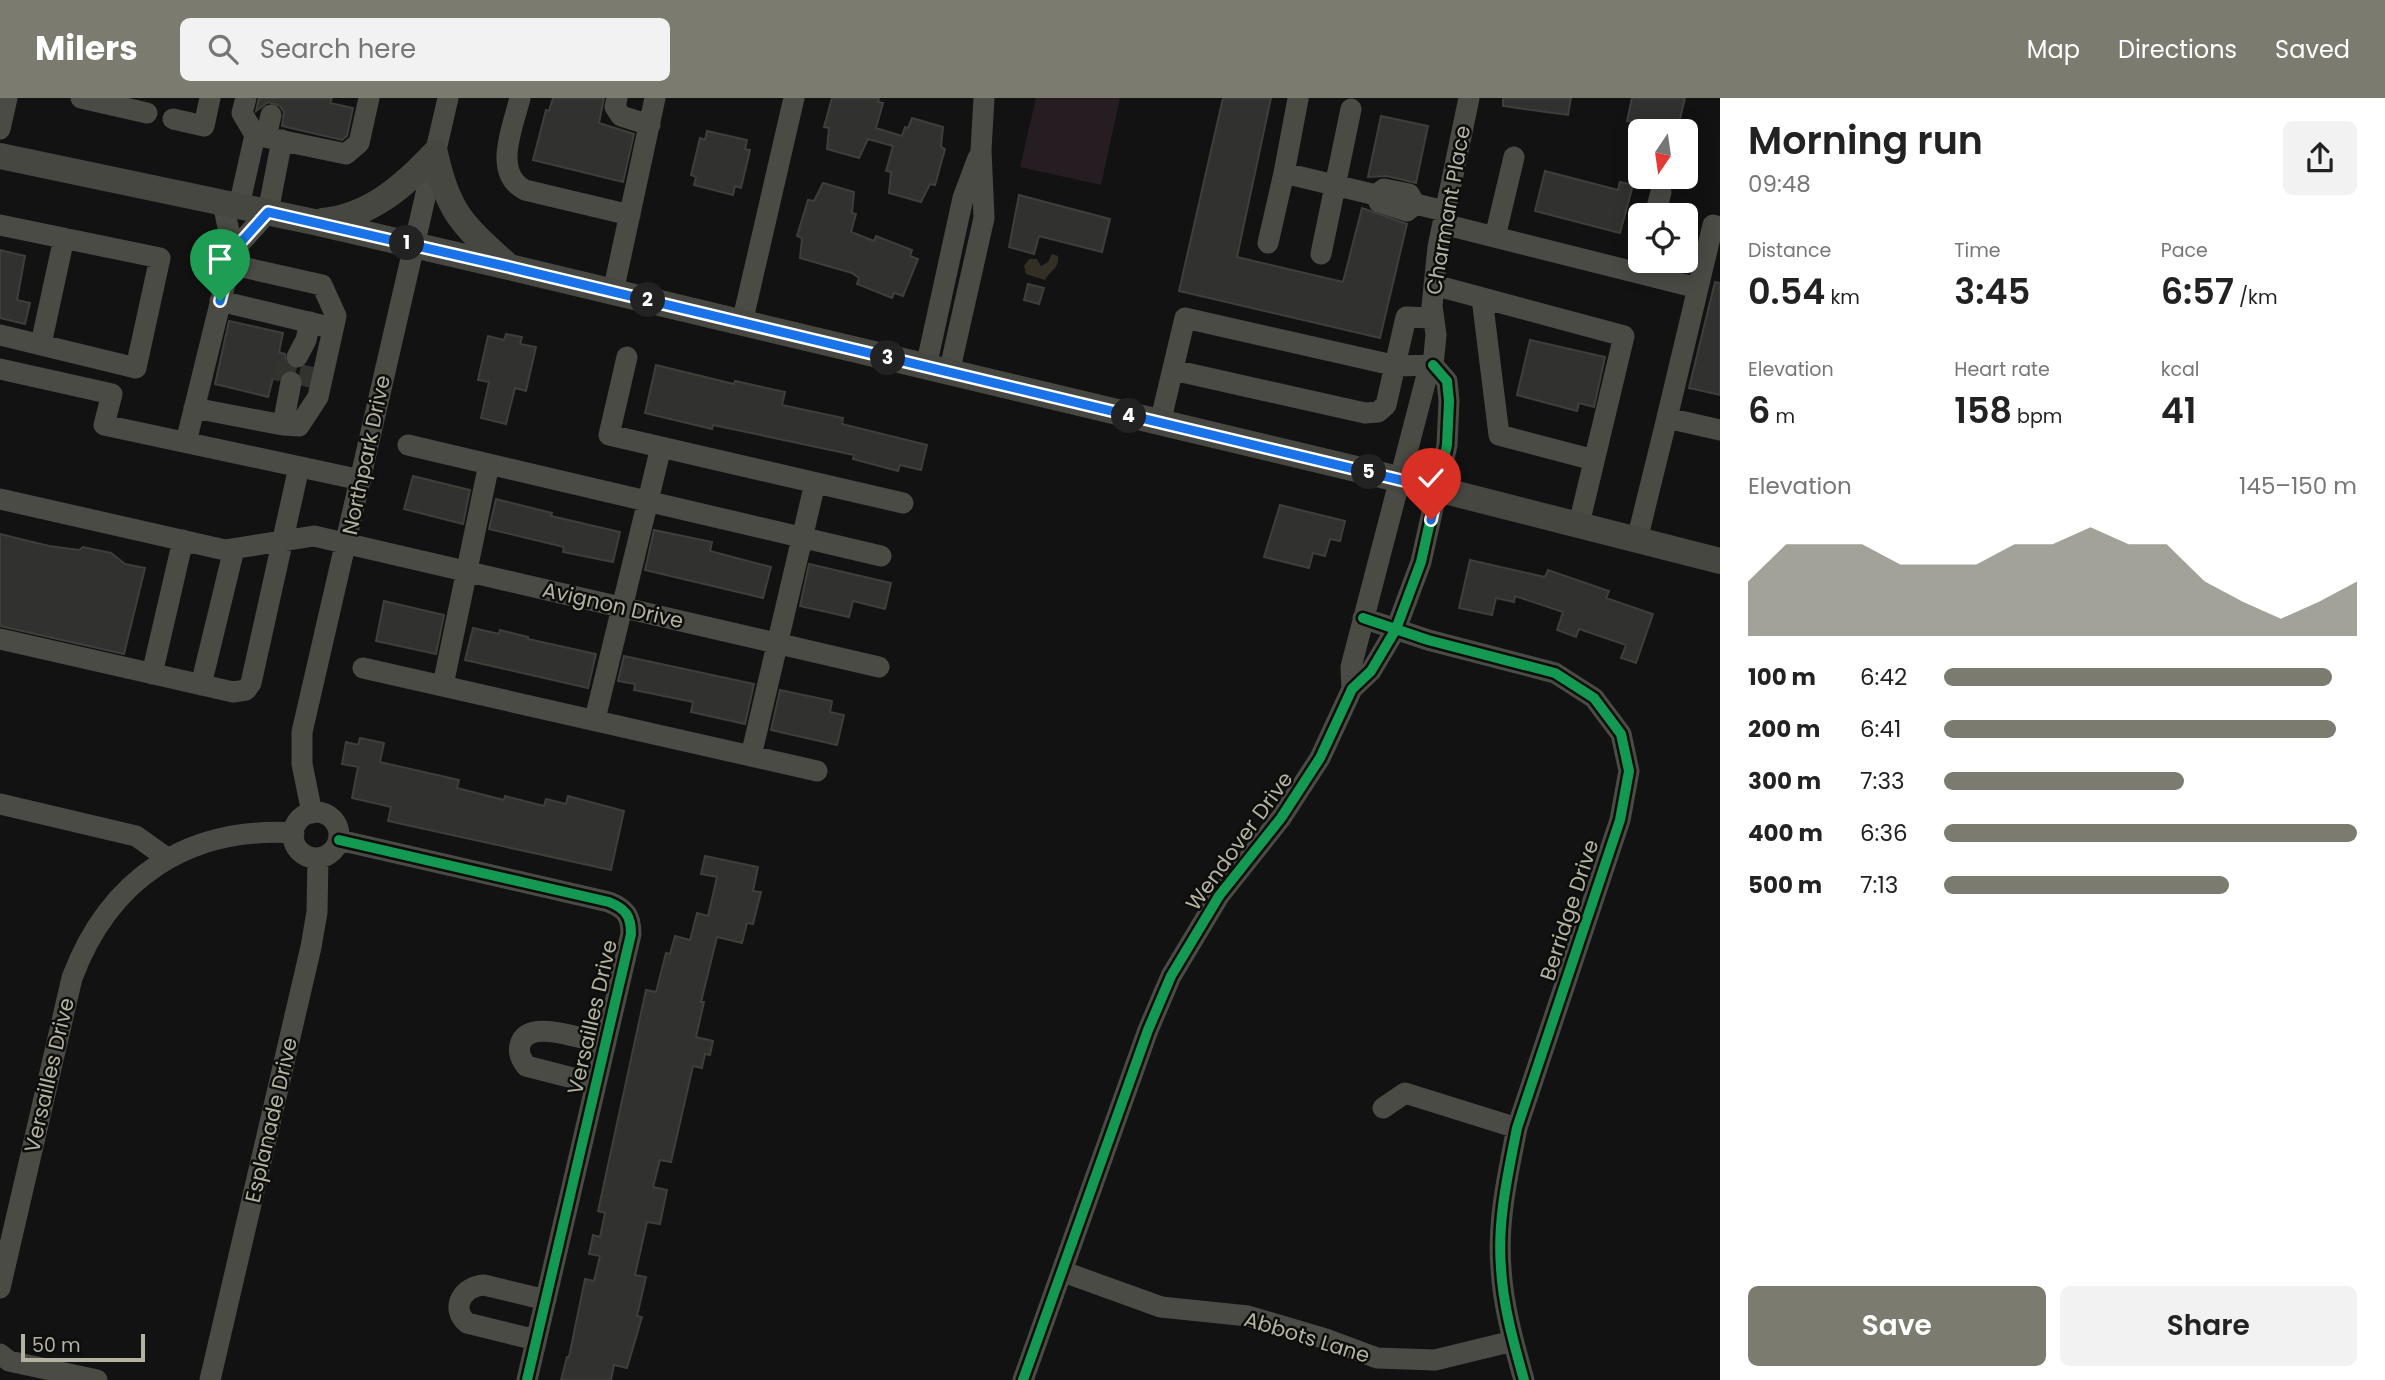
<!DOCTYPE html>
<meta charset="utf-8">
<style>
body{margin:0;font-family:Poppins,sans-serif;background:#f2f2f2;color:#222;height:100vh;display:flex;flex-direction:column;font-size:26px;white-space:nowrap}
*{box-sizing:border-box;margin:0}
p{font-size:23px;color:#767676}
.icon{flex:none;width:38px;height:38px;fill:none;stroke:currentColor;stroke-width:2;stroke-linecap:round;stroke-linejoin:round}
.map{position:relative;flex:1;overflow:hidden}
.side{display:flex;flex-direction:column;background:#fff;width:665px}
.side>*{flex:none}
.needle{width:46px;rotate:193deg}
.fabs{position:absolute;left:1628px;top:21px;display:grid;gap:14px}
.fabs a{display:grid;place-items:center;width:70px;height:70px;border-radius:10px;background:#fff;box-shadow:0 4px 18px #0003;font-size:35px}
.scale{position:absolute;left:21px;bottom:18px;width:124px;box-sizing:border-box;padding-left:7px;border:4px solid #b4b3a1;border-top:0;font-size:19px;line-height:24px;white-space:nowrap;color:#b4b3a1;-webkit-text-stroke:5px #0d0e0c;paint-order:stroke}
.pin{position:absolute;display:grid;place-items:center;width:60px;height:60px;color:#fff;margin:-72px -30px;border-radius:50% 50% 50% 0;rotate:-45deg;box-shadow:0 0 7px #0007}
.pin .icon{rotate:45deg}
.km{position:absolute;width:35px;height:35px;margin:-18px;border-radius:50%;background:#222;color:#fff;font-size:19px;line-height:35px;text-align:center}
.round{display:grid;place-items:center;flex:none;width:74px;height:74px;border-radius:10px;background:#f2f2f2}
.head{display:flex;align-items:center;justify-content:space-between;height:119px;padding:0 28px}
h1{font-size:38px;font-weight:600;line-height:52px}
.figures{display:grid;grid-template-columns:repeat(3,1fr);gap:10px;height:119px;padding:7px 28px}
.figures div{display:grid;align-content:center}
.figures b{font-size:35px;font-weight:600}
.figures small{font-size:19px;font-weight:400}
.figures p{font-size:19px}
.chart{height:196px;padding:14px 28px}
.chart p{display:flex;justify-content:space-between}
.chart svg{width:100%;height:126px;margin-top:7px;fill:#7b7b6f;opacity:.7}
.action{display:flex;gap:14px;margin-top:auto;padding:14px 28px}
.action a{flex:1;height:80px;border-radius:10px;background:#7b7b6f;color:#fff;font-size:28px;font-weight:600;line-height:80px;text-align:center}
.action a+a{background:#f2f2f2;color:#222}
ul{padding:0 28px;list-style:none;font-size:23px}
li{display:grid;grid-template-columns:112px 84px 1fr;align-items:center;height:52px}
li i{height:18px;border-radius:9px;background:#7b7b6f}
header{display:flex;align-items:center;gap:42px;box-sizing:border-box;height:98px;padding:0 35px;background:#7b7b6f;color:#fff}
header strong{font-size:33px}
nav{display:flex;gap:38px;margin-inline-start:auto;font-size:24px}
.search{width:490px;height:63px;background:#f2f2f2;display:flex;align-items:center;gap:18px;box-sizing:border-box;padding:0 24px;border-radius:10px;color:#767676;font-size:26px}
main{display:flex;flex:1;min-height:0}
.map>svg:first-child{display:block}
.green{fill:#251d22}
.water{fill:#342f25}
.building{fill:#31312f;stroke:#3e3e3a;stroke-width:2}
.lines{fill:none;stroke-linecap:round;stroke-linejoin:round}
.minor-tunnel{stroke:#32322f;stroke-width:21;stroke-dasharray:21 10;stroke-linecap:butt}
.minor{stroke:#4b4b46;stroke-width:21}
.major{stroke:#474742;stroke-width:26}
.cycleway-casing{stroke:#0d0e0c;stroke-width:15}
.cycleway{stroke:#139951;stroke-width:10}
.route-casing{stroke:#fff;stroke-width:14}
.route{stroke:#1a73e8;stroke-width:9}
.labels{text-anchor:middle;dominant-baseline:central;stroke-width:5;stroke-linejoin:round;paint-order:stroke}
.street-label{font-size:21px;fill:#b4b3a1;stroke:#0d0e0c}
</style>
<header>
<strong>Milers</strong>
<div class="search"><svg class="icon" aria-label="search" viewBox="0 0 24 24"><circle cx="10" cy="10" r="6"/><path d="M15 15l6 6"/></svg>Search here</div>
<nav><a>Map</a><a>Directions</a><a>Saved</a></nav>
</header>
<main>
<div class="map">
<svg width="1720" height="1282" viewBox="0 0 1720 1282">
<rect width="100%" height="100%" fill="#121212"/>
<path class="green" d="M1036 0H1120L1101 87 1020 69Z"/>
<path class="water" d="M1052 156 1058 158C1059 172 1051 171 1045 182L1026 176 1024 168 1029 161H1037L1041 168 1048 164Z"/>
<path class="building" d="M259 0H332L330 5 353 10 347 38 342 42 282 28 284 14 280 8 268 4 256 13Z
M553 0H604L599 25 634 36 623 84 533 62 546 12 549 13Z
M832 0H879L878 4 883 5 876 30 902 38 905 29 908 30 912 20 943 29 941 49 945 51 935 87 930 86 921 104 889 95 891 74 886 73 893 48 868 41 859 60 827 51 829 30 824 29Z
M1223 0H1271L1237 159 1343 184 1362 110 1407 126 1380 240 1179 193Z
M1503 0H1571L1568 17 1503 8Z
M1632 0H1685L1677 33H1640L1642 26 1627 23Z
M1381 18 1428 28 1416 85 1387 78 1368 79Z
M707 33 747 42 745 51 750 52 741 90 735 88 733 97 694 87 696 79 691 77 700 40 705 42Z
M1545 73 1618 92 1620 84 1633 87 1620 135 1535 113Z
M823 85 854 94 852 115 856 116 851 134 874 143 876 138 912 152 910 158 918 161 903 198 894 195 892 200 857 186 859 180 852 175 800 160 802 140 797 138 808 102 814 103Z
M1019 97 1110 121 1102 154 1039 138 1034 156 1009 149Z
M0 152 25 158 17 202 30 205 25 226 0 220Z
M1715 184 1720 185V297L1689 290Z
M1028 186 1044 190 1039 206 1024 202Z
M229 223 283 235 279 254 285 256 286 265 293 271 282 275 278 282 273 280 268 299 215 286Z
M506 236 522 239 520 246 536 249 526 293 515 290 506 326 481 320 489 284 478 282 488 238 504 242Z
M1530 242 1605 259 1594 309 1579 305 1577 313 1517 297Z
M656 267 734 286 735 283 785 294 782 307 843 320 842 326 927 347 921 372 900 367 898 373 853 361 854 357 713 327 712 331 645 315Z
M413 378 470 392 463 426 404 411Z
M496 401 552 415 551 418 620 434 613 464 563 454 564 449 489 431Z
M1280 407 1345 423 1340 443 1330 441 1325 458 1313 455 1309 470 1264 459Z
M654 432 712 444 710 453 771 469 763 500 645 472Z
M0 436 49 448 79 452 83 449 111 455 125 466 145 470 124 556 0 528Z
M1470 462 1545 479 1548 472 1609 493 1606 500 1653 516 1636 565 1621 560 1626 547 1579 531 1576 539 1557 532 1563 514 1515 498 1514 504 1496 500 1492 517 1459 510Z
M809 466 891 485 885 511 853 503 849 519 800 508Z
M384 503 444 517 436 556 376 543Z
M473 530 499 536 500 532 528 539V541L596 556 588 590 465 562Z
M624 558 754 586 745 626 691 614 693 604 634 592 635 586 618 583Z
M780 592 832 603 830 614 844 617 837 647 771 632Z
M360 640 384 645 380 664 459 682 457 690 504 702 505 698 544 708 546 701 566 706 568 698 624 713 611 772 388 723 391 709 352 700 358 669 342 666 346 644 358 647Z
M705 758 758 769 753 793 761 794 753 826 747 825 742 845 717 839 701 904H704L696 939 713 943 710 957 705 956 702 970 693 968 671 1064 660 1062 653 1089 667 1092 660 1126 647 1124 635 1177 646 1179 637 1218 642 1219 627 1270 614 1267 611 1282H561L567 1259H569L585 1181 594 1183 600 1158 589 1156 593 1137 600 1139 605 1115 598 1113 646 892 656 894 666 855 670 856 675 838 690 842 697 815 708 818 717 779 701 776Z"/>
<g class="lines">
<path class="minor-tunnel" d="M283 283 289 257
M307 289 313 262"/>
<path class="minor" d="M81 0 147 15
M520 0C513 29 492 75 525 92L630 117
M617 0 615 9 621 18 650 27
M1298 1 1284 75 1376 97 1379 104 1407 113 1415 106
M173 21 204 28 210 0
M0 31 7 0
M255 37 346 56 359 45 369 0
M266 39 271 17
M1376 97 1384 91 1409 96 1415 106 1445 113
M223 105 233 153
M239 108 255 37 242 15 246 0
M1655 117 1661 94
M1443 126 1698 190
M0 127 160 160 136 270 0 237
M1495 139 1514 59
M1268 145 1284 75
M1321 156 1351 11
M1434 187 1624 238 1579 426
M613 194 655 0
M1482 200 1499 337 1594 362
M220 203 333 230
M742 225 794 0
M41 246 64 140
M297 259 306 242 310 224
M627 259 609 337 903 405
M926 269 963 100 978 60
M0 271 112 296 104 327 361 382
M1173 272 1365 315 1378 314 1386 307 1406 219 1433 220
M949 275 984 120 981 52 984 0
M194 310 283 327 299 328 318 299 336 218 322 187 229 166
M1667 320 1713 127 1720 129
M1160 325 1185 220 1397 268 1433 267
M283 327 291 284
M186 344 233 153 268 114 282 42
M408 347 881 458
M0 401 225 452 314 438 879 569
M1637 442 1667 320 1720 332
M1363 520 1428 542 1555 575 1594 600 1621 636 1629 673 1620 722 1517 1030C1508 1076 1497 1123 1501 1170 1503 1208 1514 1246 1524 1282
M0 541 233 594 246 592 251 585 299 369
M363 570 817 673
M152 576 183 442
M201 587 234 451
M443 587 489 366
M1352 591 1351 569 1426 281 1433 267 1436 237 1432 208 1438 149 1469 0
M595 621 661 349
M751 658 815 385
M0 706 136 738 167 760
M293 737a23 23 0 1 1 46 0a23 23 0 1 1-46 0Z
M312 715 302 666V634L448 0
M339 742 609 804C626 811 631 818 631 836L527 1282
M596 986 526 968C521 961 518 955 520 947 527 919 585 942 605 946
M1383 1010 1405 995 1517 1030
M1064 1174 1161 1209 1248 1218 1326 1241 1377 1260 1435 1262 1513 1243
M0 1190 72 880C109 781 187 728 294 735
M536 1242 467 1225C449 1209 464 1188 484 1187L546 1202
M0 1256 9 1263 97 1282
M210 1282 311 849 317 814 318 760
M1023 1282 1148 932 1171 878 1219 798 1281 720 1320 660 1352 591 1371 573 1396 531 1421 464 1447 347 1449 303 1447 283 1433 267"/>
<path class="major" d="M435 55C448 115 463 127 507 167
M0 58 314 124 509 169 1398 381 1720 463
M323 123C370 118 404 88 435 55"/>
<defs>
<path id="cycleway" d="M1363 520 1428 542 1555 575 1594 600 1621 636 1629 673 1620 722 1517 1030C1508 1076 1497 1123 1501 1170 1503 1208 1514 1246 1524 1282
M339 742 609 804C626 811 631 818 631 836L527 1282
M1023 1282 1148 932 1171 878 1219 798 1281 720 1320 660 1352 591 1371 573 1396 531 1421 464 1447 347 1449 303 1447 283 1433 267"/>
</defs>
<use href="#cycleway" class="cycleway-casing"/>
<use href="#cycleway" class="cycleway"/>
</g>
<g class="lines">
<defs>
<path id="route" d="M220 203 233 153 268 114 509 169 1438 391 1431 422"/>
</defs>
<use href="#route" class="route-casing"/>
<use href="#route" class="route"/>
</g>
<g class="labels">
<g class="street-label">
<text transform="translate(1448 112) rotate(-80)">Charmant Place</text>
<text transform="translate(366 357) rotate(-78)">Northpark Drive</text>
<text transform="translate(613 507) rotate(13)">Avignon Drive</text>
<text transform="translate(1239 743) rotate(-54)">Wendover Drive</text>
<text transform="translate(1569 812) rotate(-72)">Berridge Drive</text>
<text transform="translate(592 919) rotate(-77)">Versailles Drive</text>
<text transform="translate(49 977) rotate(-77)">Versailles Drive</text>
<text transform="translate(271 1022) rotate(-77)">Esplanade Drive</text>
<text transform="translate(1307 1239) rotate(17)">Abbots Lane</text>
</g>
</g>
</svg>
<div class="fabs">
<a><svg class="needle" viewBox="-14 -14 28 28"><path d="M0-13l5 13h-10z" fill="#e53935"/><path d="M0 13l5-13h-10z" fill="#767676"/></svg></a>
<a><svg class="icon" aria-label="locate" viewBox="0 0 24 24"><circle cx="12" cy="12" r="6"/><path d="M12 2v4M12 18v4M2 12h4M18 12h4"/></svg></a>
</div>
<div class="scale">50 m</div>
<div class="pin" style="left:220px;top:203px;background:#1e9e55"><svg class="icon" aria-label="arrive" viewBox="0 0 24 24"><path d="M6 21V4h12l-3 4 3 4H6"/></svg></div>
<div class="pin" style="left:1431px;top:422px;background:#d93025"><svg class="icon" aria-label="check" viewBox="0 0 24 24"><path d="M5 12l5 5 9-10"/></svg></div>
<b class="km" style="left:407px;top:145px">1</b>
<b class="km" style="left:648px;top:202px">2</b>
<b class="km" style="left:888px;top:260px">3</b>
<b class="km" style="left:1129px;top:318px">4</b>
<b class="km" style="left:1369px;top:374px">5</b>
</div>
<section class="side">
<div class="head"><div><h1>Morning run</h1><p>09:48</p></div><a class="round"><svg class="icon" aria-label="share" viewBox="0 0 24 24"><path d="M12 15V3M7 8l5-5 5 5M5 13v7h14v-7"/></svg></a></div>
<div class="figures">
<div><p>Distance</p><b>0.54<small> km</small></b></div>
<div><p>Time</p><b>3:45</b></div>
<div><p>Pace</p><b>6:57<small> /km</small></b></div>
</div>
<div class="figures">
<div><p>Elevation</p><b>6<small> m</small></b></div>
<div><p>Heart rate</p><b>158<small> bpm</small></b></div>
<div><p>kcal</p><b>41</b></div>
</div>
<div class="chart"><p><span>Elevation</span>145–150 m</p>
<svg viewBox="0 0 160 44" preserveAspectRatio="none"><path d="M0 44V25L10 12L20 12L30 12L40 19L50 19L60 19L70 12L80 12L90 6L100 12L110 12L120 25L130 32L140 38L150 32L160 25V44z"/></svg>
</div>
<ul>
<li><b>100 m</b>6:42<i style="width:94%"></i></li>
<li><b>200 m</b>6:41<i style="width:95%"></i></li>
<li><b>300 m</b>7:33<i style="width:58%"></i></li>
<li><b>400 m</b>6:36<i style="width:100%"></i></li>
<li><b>500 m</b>7:13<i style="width:69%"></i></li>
</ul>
<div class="action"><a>Save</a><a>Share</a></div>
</section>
</main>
